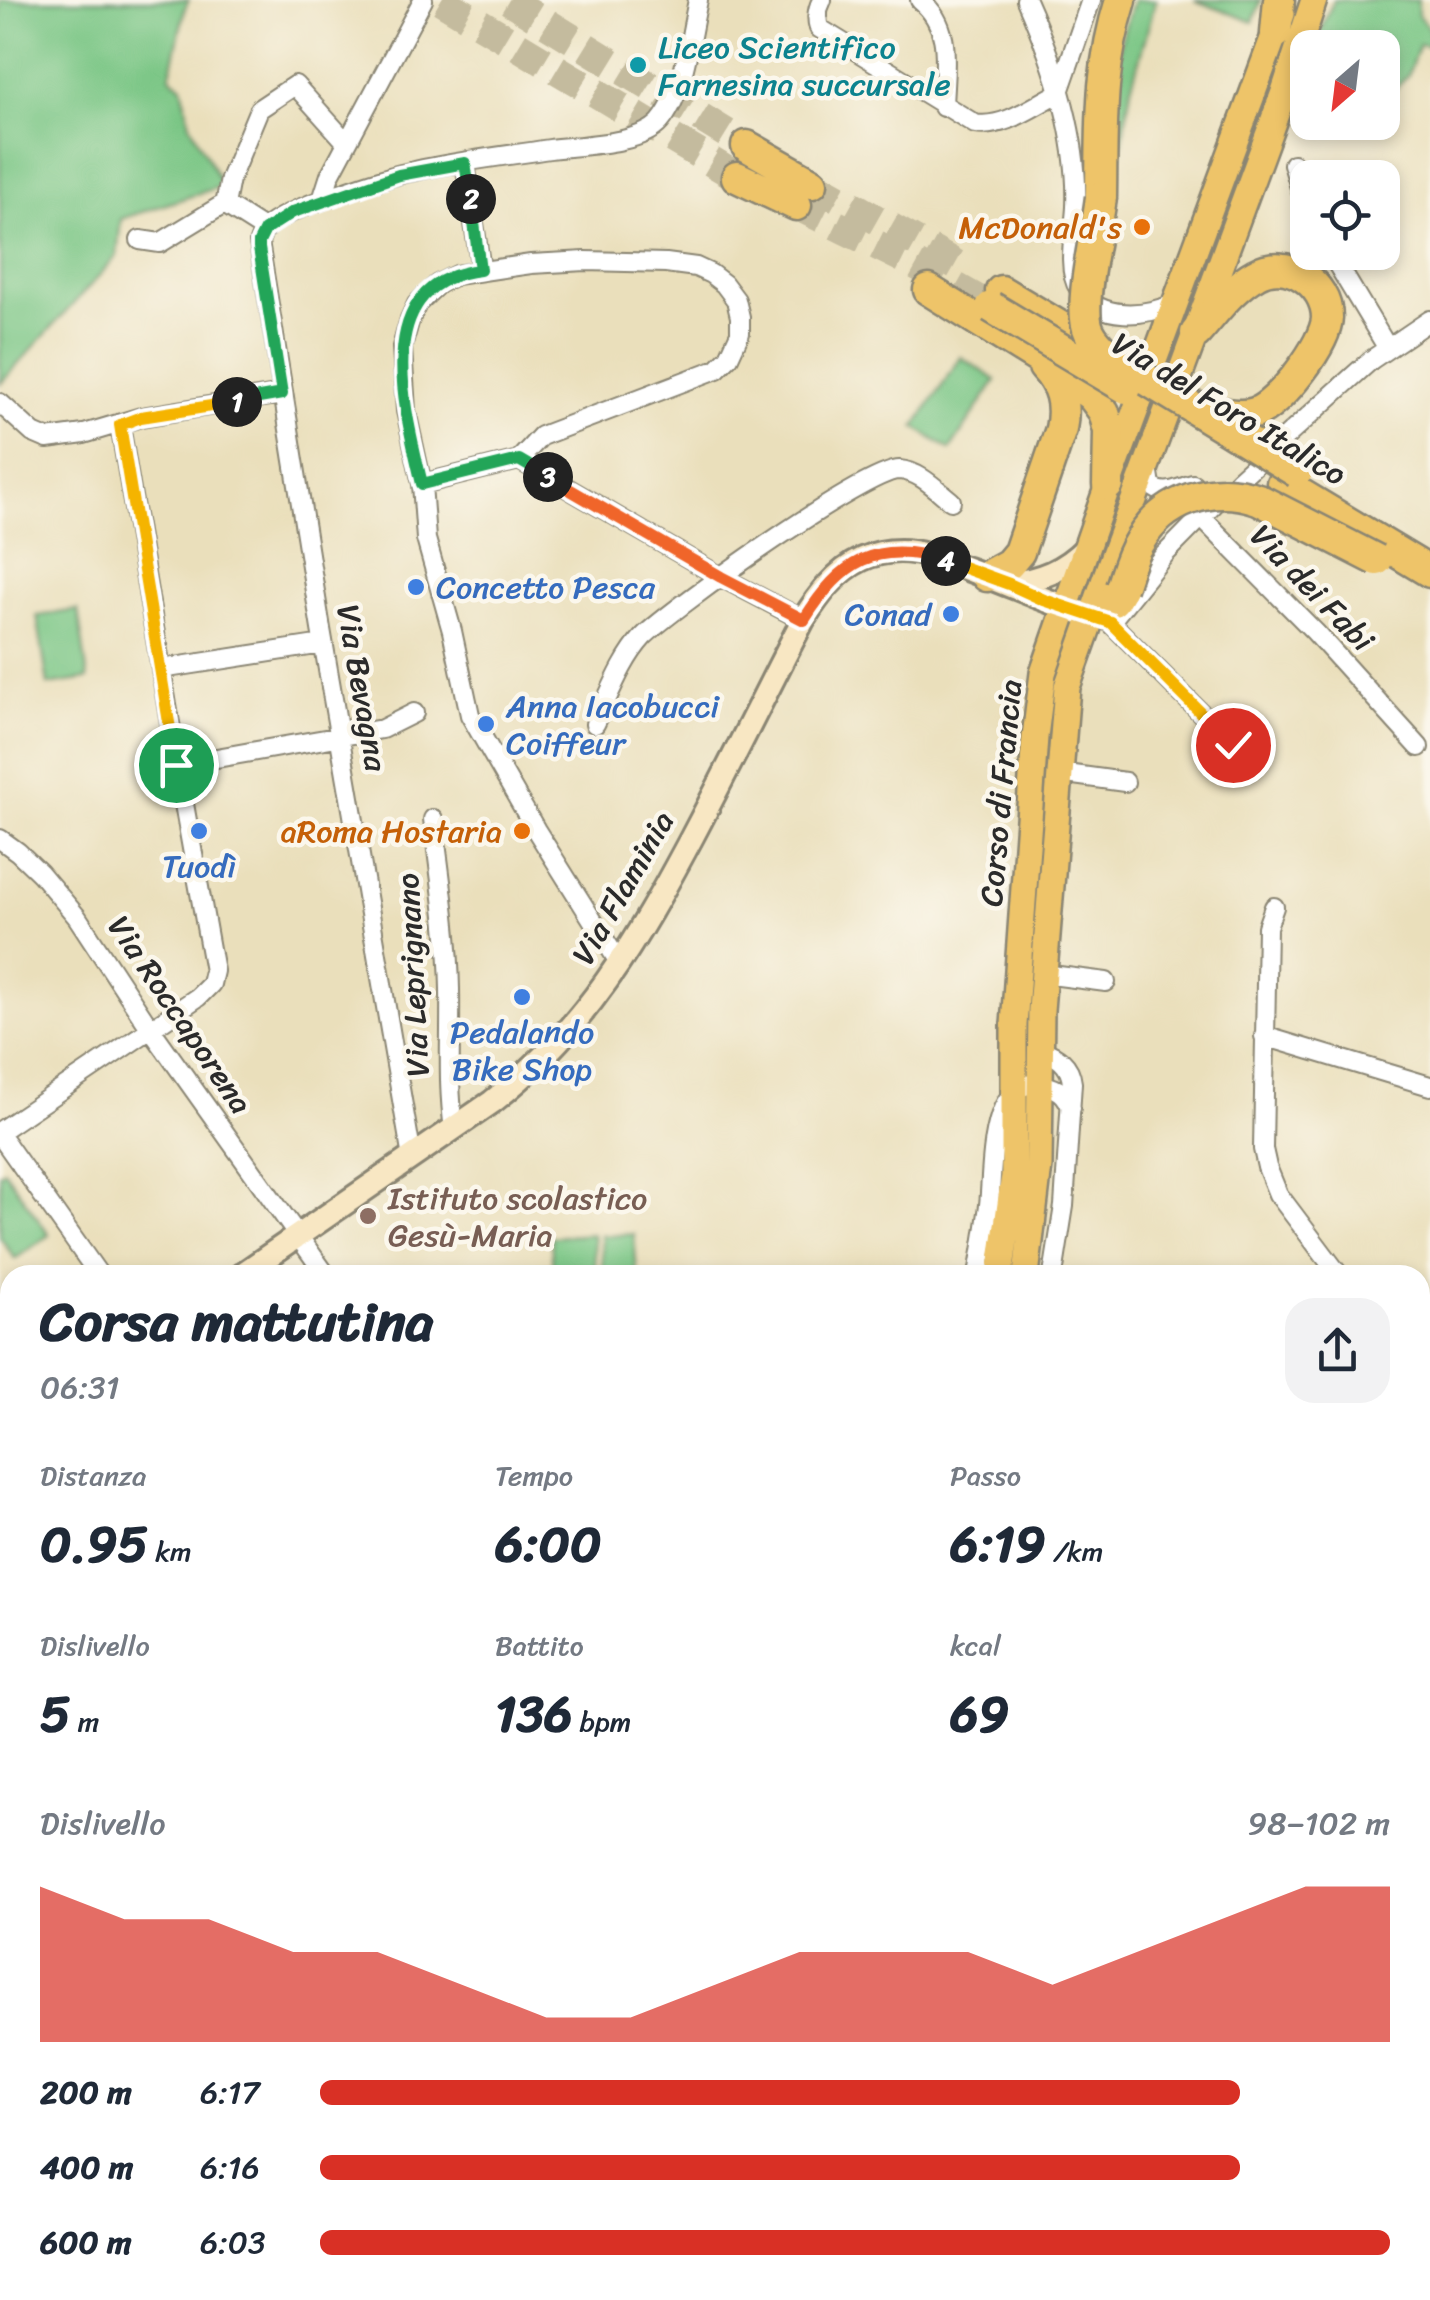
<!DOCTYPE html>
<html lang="it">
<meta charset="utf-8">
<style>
body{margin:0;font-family:Sriracha,sans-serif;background:#f2f2f3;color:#1f2937;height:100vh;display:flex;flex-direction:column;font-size:38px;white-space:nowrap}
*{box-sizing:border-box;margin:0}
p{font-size:32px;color:#747a83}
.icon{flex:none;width:55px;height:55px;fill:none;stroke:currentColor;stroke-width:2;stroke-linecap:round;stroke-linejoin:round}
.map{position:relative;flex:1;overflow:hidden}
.details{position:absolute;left:0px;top:1265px;width:1430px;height:1035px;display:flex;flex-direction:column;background:#fff;border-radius:30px 30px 0 0;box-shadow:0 5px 15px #0003}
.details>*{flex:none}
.needle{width:65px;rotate:208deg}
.fabs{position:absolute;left:1290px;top:30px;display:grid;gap:20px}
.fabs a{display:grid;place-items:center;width:110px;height:110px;border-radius:20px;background:#fff;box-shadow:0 5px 15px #0003;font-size:50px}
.pin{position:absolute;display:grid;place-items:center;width:85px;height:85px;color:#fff;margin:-42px;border:5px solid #fff;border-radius:50%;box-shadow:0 2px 10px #0007}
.km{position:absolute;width:50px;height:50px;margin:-25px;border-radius:50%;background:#222;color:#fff;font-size:28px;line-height:50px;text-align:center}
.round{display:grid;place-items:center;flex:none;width:105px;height:105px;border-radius:30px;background:#f2f2f3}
.head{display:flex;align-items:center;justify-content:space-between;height:170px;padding:0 40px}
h1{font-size:55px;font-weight:700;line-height:75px}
.stats{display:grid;grid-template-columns:repeat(3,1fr);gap:15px;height:170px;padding:10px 40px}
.stats div{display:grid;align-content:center}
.stats b{font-size:50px;font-weight:700}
.stats small{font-size:28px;font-weight:400}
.stats p{font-size:28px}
.chart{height:280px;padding:20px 40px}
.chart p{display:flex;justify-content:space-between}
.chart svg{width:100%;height:180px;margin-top:10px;fill:#d93025;opacity:.7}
ul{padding:0 40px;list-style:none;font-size:32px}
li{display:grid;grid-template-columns:160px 120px 1fr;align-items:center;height:75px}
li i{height:25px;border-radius:12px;background:#d93025}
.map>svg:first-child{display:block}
.green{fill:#7ac685;stroke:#527858;stroke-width:2.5}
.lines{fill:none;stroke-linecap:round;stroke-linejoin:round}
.highway-tunnel{stroke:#c4bb9e;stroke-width:30;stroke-dasharray:30 15;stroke-linecap:butt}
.street-casing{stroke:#8a8573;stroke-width:22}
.secondary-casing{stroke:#8a8573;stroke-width:28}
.primary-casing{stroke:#8a8573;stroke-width:30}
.highway-casing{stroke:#8a8573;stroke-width:35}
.street{stroke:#fff;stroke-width:18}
.secondary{stroke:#f8e7c3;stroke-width:22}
.primary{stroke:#eec469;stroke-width:25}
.highway{stroke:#eec469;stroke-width:30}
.rail-casing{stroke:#2b2b2b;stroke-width:9}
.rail{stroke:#fbf7ec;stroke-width:5;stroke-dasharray:15;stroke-linecap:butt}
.highway-bridge-casing{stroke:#8a8573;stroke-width:35;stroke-linecap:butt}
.highway-bridge{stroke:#eec469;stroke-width:30}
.split-1-casing{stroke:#fff;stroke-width:20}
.split-2-casing{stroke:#fff;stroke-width:20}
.split-3-casing{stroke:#fff;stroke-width:20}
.split-4-casing{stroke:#fff;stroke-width:20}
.split-5-casing{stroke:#fff;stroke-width:20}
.split-1{stroke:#f5b400;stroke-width:12}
.split-2{stroke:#22a559;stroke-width:12}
.split-3{stroke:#22a559;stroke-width:12}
.split-4{stroke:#f0652b;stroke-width:12}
.split-5{stroke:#f5b400;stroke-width:12}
.culture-dot{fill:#0f9aa8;stroke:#fbf7ec;stroke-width:4}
.food-dot{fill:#e8710a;stroke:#fbf7ec;stroke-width:4}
.shop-dot{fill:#3f7fe0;stroke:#fbf7ec;stroke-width:4}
.education-dot{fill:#8d6e63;stroke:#fbf7ec;stroke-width:4}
.labels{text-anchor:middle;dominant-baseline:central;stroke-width:9;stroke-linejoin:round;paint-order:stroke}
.culture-label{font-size:32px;fill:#0d838f;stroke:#fbf7ec;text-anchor:start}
.food-label{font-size:32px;fill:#c56008;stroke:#fbf7ec;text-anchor:end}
.street-label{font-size:32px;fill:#2b2b2b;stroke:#fbf7ec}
.shop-label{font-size:32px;fill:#366cbe;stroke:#fbf7ec;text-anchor:start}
.education-label{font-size:32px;fill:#785e54;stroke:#fbf7ec;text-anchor:start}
</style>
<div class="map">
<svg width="1430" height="2300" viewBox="0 0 1430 2300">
<rect width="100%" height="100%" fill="#fbf7ec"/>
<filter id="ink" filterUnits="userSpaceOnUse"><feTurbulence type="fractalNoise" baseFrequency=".01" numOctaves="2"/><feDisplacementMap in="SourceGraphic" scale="20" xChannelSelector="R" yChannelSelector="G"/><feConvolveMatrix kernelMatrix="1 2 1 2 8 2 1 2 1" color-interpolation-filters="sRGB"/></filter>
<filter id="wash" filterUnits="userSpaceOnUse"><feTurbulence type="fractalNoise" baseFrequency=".0048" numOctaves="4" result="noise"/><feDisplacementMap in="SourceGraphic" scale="40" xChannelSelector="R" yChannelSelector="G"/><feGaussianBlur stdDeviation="2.25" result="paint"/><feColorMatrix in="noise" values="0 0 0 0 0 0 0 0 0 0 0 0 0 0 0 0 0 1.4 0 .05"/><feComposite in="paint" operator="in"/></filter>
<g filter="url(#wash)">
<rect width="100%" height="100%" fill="#eadfbb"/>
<path class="green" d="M0 0H189L185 8 170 76 182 86 190 124 222 186 121 219 117 256 0 384Z
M1133 0H1156L1131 88 1116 180 1110 147 1121 40Z
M1194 0H1261L1253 22Z
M1334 0H1418V15L1430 30V46L1419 44 1408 75 1389 95 1383 93 1382 48 1321 47 1316 40Z
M961 357 996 380 950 450 915 427Z
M78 610 88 679 48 685 37 616Z
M4 1170 49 1235 15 1259 0 1237V1173Z
M593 1234 596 1275H553L551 1237Z
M634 1234 637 1275H603L601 1236Z
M0 2085 10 2091V2129L0 2130Z
M10 2158V2221L0 2220V2159Z
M283 2290H398L400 2300H285Z"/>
</g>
<g filter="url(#ink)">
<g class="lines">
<path class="highway-tunnel" d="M441 0 737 177
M509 0 747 146
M812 183 964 269
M796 205 913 263 991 307"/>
<defs>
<path id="street" d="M822 0C817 9 816 18 819 28L975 124C1004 129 1033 106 1059 93
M920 0C954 28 944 67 943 107
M1026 0C1054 63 1079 137 1076 207 1075 229 1066 270 1079 289 1100 322 1146 316 1176 303
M1059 92 1091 0
M465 163 481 270
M1293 164 1308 215
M322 200 330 175 423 0
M225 205 230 179 259 109 295 85 347 143
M140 240 160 243 224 204 265 230
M1330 252 1387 347
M0 403 33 433 47 439 84 434 141 417 282 394
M120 425 161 669
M519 460 541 436 717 369 729 357 740 333V317L736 300 724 284 711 274 696 267 666 263 586 261 531 264 456 275 438 284 417 304 410 319 402 347 406 411 422 484 426 539 452 631 470 715 536 830 620 964
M519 460 721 577 803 620
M1148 467 1151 485C1163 498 1178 488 1193 484
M422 484 519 460
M1200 516 1315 632 1419 747
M1092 616 1110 622 1165 554 1238 480 1371 360 1430 320
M1110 622 1233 745
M323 644 161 669 177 765 382 729 414 713
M595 724C609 696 621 661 643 637 672 608 866 470 899 470 919 471 936 489 951 501
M1059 773 1125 782
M433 819C440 876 449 932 450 989 451 1036 447 1082 454 1129
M0 839 18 852 40 873 77 917 150 1028 326 1275
M1274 907 1267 927 1263 1149 1267 1167 1278 1194 1339 1275
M1043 974 1106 982
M1264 1036 1430 1086
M1040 1049C1057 1056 1070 1063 1072 1083L1064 1206 1053 1275
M0 1131 198 997 211 984 214 971 177 765
M0 1135 99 1275
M412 1158 321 629 259 242C261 236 262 233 266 228 284 209 386 176 415 171 459 161 505 156 550 149 579 145 640 145 660 122 684 94 690 37 698 0
M978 1275C982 1252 986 1228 989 1205 993 1171 988 1074 1043 1085 1058 1088 1066 1093 1071 1108
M1420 1414 1430 1425
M0 1538 10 1546
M1420 1770 1430 1776
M1420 1924 1430 1920
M0 1949 10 1934
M1420 2024 1430 2030
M0 2066 10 2072
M0 2142 10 2141
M1420 2146 1430 2152
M264 2290 267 2300
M1137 2290 1147 2300
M131 2300 143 2290
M513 2300 515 2290
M708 2300 710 2290"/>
<path id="secondary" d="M1009 584C1041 579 1063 571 1086 548
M241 1275 492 1102C586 1029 637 940 692 837 730 765 766 692 803 620 818 596 836 571 862 559 873 554 887 551 900 551 923 551 945 561 967 569 1005 583 1043 600 1082 613
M0 1440 10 1433
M1075 2290 1085 2300"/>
<path id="primary" d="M1000 1275 1014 1176V1025L1035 737 1043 673 1108 485 1282 14
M1026 1275 1039 1166 1041 1010 1067 687 1110 565 1284 92 1314 0
M171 2300 183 2290
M412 2300 415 2290"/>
<path id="highway" d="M1276 33 1279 0
M747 146 812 183
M737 177 796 205
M1101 197C1102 125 1099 70 1121 0
M929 290 1059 371 1092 396 1104 412 1109 431 1108 485
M1001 291 1109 356
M1194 407C1213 410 1236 419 1255 413 1279 405 1326 344 1327 318 1327 283 1286 256 1256 274 1232 287 1214 313 1196 333
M1282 483 1430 572
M987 576 1009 564 1019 552 1061 429C1066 404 1061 385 1044 367
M1092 616 1114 600 1121 588"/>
</defs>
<use href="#street" class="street-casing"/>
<use href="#secondary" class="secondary-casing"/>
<use href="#primary" class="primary-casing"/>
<use href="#highway" class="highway-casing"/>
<use href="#street" class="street"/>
<use href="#secondary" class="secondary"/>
<use href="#primary" class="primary"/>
<use href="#highway" class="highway"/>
<defs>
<path id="rail" d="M0 2279 10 2280"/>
</defs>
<use href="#rail" class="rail-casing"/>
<use href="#rail" class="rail"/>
<defs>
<path id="highway-bridge" d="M1101 197C1098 227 1077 307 1089 331 1094 343 1106 352 1115 360L1297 472
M991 307 1126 388
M1121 588C1126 573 1130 556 1139 542 1163 500 1212 483 1258 499L1377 560"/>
</defs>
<use href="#highway-bridge" class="highway-bridge-casing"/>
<use href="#highway-bridge" class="highway-bridge"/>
</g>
</g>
<g class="lines" filter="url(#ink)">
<defs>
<path id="split-1" d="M176 765 120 425 141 417 237 402"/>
<path id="split-2" d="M237 402 282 394 259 248V242L265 230 293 212 399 175 465 163 471 199"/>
<path id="split-3" d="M471 199 480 270C368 283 405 410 422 484L519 460 548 477"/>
<path id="split-4" d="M548 477 721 577 804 620C841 561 876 538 946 561"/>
<path id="split-5" d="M946 561 1009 584 1044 600 1110 622 1233 745"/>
</defs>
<use href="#split-1" class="split-1-casing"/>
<use href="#split-2" class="split-2-casing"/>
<use href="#split-3" class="split-3-casing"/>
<use href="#split-4" class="split-4-casing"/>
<use href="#split-5" class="split-5-casing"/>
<use href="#split-1" class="split-1"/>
<use href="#split-2" class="split-2"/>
<use href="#split-3" class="split-3"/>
<use href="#split-4" class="split-4"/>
<use href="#split-5" class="split-5"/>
</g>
<circle class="culture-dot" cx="638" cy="65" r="10"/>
<g class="food-dot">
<circle cx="1142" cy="227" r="10"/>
<circle cx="522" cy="831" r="10"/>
</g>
<g class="shop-dot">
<circle cx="416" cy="587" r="10"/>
<circle cx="951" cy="614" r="10"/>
<circle cx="486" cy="724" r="10"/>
<circle cx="199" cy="831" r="10"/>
<circle cx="522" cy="997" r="10"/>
</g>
<circle class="education-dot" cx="368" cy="1216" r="10"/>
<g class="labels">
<g class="culture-label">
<text x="658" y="47">Liceo Scientifico<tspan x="658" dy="37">Farnesina succursale</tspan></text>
</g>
<g class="food-label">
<text x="1122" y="227">McDonald's</text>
<text x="502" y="831">aRoma Hostaria</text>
</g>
<g class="street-label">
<text transform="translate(1229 409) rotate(31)">Via del Foro Italico</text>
<text transform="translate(1312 588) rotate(46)">Via dei Fabi</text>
<text transform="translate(362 688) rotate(80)">Via Bevagna</text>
<text transform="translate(1001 793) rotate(-85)">Corso di Francia</text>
<text transform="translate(623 888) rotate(-60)">Via Flaminia</text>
<text transform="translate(413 975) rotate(-93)">Via Leprignano</text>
<text transform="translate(180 1015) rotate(56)">Via Roccaporena</text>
</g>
<g class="shop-label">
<text x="436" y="587">Concetto Pesca</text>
<text x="931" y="614" text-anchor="end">Conad</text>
<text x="506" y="706">Anna Iacobucci<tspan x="506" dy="37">Coiffeur</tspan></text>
<text x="199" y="866" text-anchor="middle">Tuodì</text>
<text x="522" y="1032" text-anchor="middle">Pedalando<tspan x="522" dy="37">Bike Shop</tspan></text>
</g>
<g class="education-label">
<text x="388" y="1198">Istituto scolastico<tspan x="388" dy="37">Gesù-Maria</tspan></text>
</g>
</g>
</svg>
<div class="fabs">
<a><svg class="needle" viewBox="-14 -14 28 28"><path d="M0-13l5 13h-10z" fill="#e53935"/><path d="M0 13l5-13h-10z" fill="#747a83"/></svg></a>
<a><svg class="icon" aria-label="locate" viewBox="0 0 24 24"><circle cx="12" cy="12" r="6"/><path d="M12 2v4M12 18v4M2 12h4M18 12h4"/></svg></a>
</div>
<div class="pin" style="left:176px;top:765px;background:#1e9e55"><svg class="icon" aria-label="arrive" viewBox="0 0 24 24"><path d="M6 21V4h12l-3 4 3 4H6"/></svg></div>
<div class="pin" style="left:1233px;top:745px;background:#d93025"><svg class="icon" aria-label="check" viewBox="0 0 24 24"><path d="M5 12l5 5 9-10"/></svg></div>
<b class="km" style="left:237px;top:402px">1</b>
<b class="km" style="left:471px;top:199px">2</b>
<b class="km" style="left:548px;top:477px">3</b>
<b class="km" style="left:946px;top:561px">4</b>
<section class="details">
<div class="head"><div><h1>Corsa mattutina</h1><p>06:31</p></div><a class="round"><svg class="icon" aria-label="share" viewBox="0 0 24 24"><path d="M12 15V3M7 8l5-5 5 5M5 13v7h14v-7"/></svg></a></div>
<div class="stats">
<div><p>Distanza</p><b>0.95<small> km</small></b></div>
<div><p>Tempo</p><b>6:00</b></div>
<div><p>Passo</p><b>6:19<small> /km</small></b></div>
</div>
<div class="stats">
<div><p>Dislivello</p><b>5<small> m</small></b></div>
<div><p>Battito</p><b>136<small> bpm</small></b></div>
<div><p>kcal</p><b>69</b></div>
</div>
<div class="chart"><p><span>Dislivello</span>98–102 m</p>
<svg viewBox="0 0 160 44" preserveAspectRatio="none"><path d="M0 44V6L10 14L20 14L30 22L40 22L50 30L60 38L70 38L80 30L90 22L100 22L110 22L120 30L130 22L140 14L150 6L160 6V44z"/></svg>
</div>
<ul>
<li><b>200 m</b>6:17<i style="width:86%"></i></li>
<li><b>400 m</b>6:16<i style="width:86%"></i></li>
<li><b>600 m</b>6:03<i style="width:100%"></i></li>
</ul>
</section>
</div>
